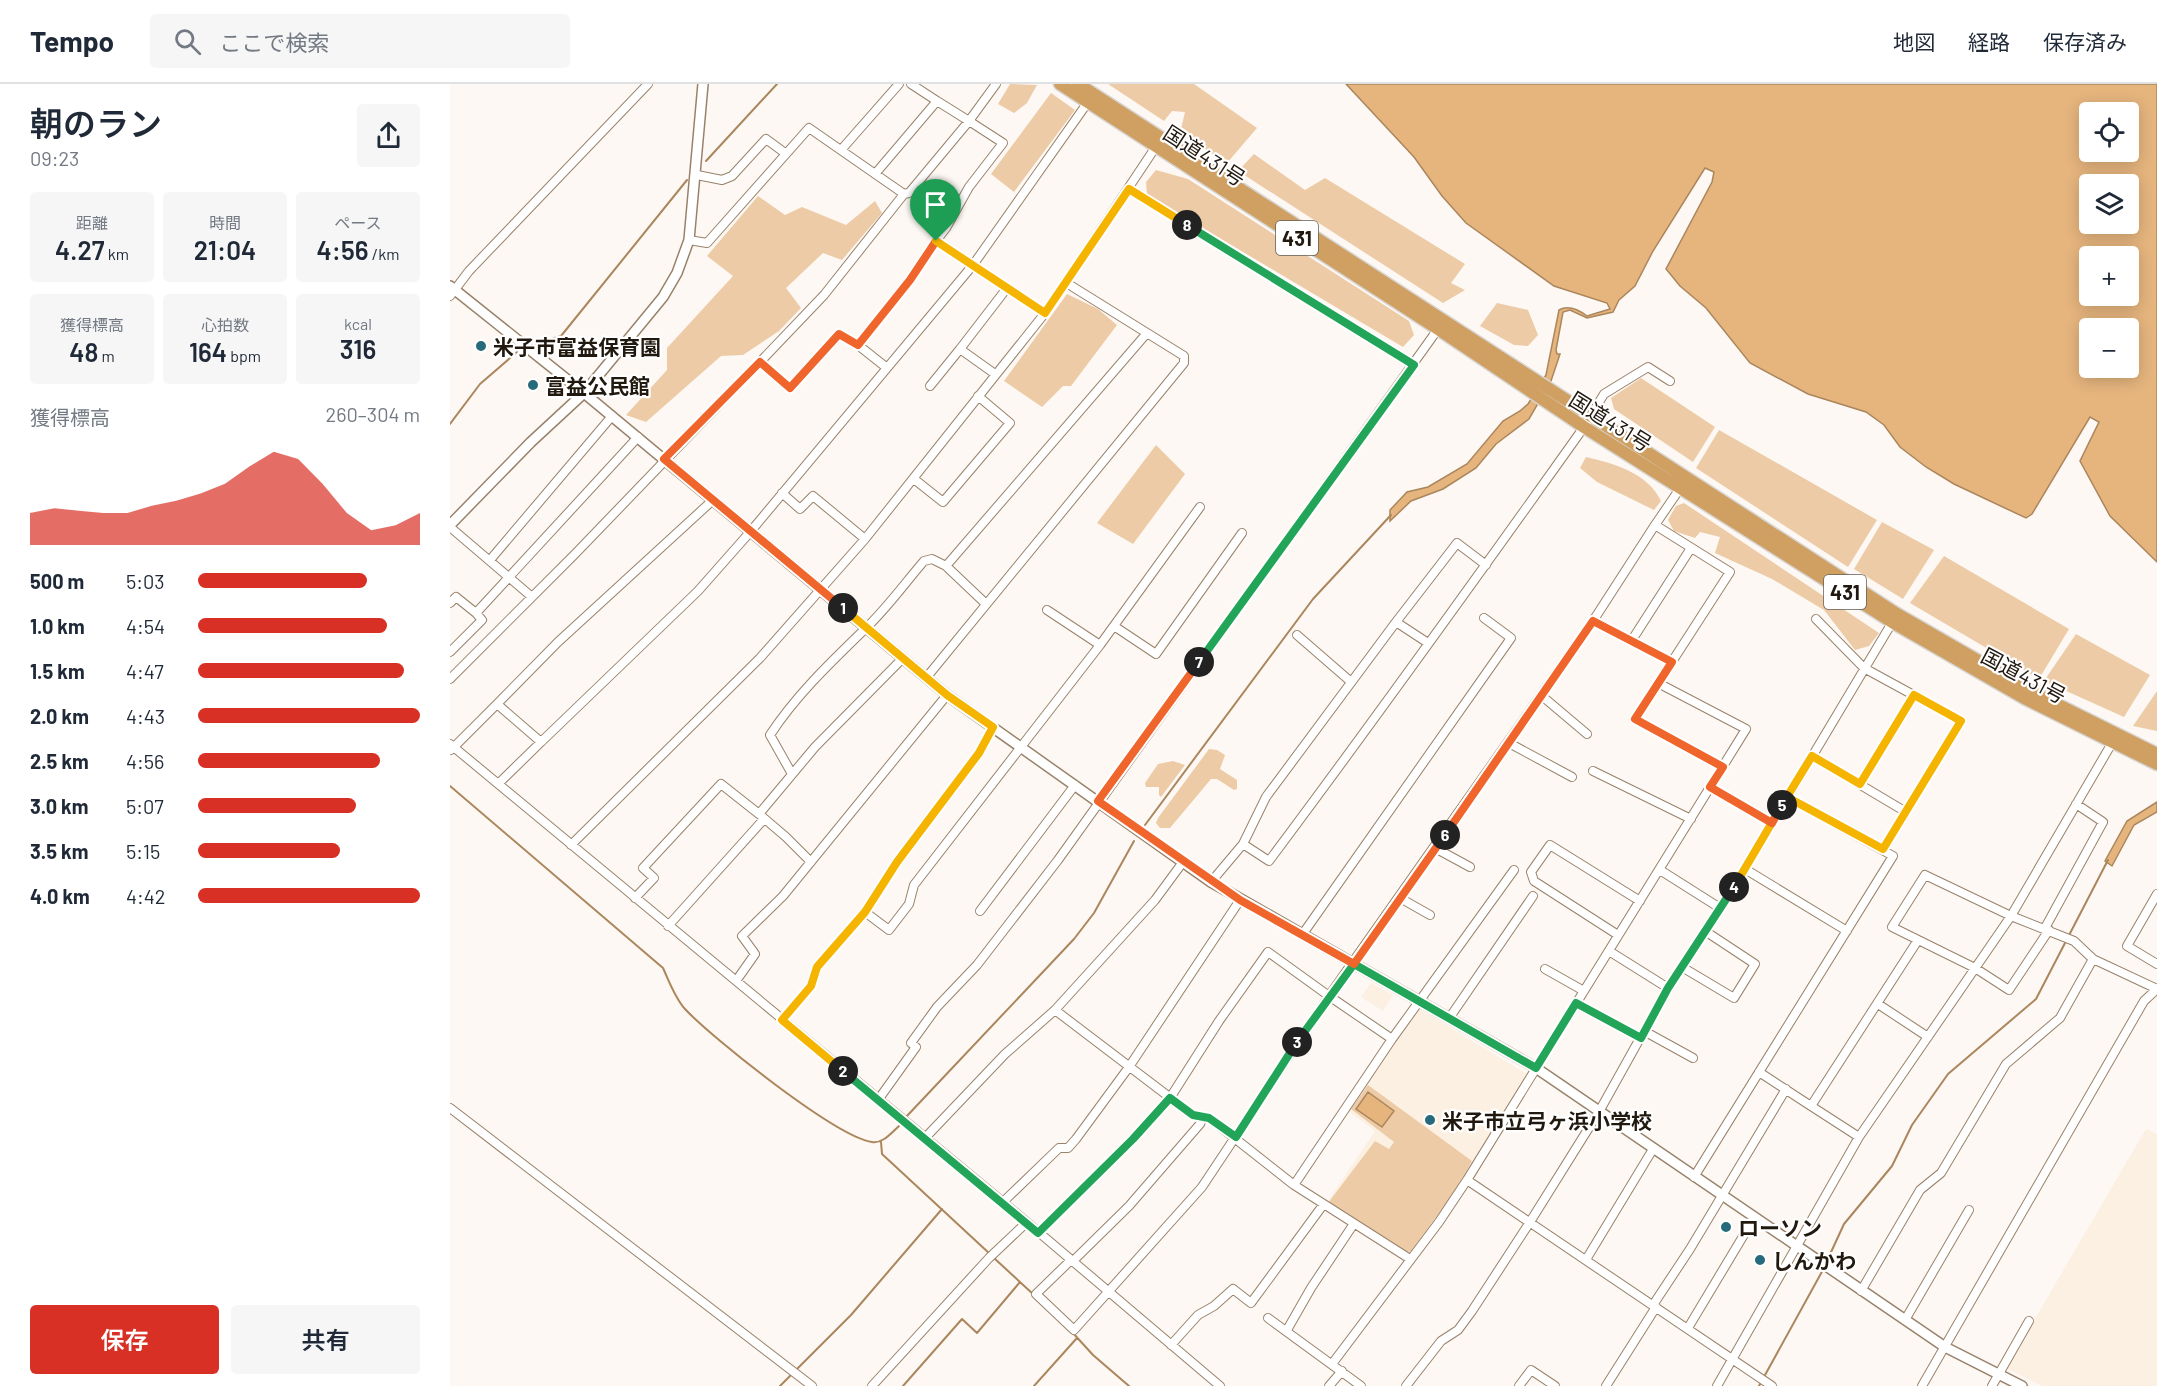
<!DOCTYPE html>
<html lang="ja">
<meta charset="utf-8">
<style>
body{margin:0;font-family:Barlow,"Noto Sans JP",sans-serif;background:#f6f6f7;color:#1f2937;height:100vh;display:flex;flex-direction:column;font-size:22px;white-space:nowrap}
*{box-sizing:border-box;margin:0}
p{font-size:20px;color:#747a83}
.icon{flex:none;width:33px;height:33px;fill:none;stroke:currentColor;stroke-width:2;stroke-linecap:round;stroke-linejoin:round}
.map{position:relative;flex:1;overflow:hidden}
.drawer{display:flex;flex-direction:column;background:#fff;width:450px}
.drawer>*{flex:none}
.controls{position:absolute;left:1629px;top:18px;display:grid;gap:12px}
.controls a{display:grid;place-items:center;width:60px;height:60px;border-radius:6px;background:#fff;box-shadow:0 3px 15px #0003;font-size:30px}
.pin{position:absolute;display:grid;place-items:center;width:51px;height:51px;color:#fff;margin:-62px -26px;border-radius:50% 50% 50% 0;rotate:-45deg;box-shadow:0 0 6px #0007}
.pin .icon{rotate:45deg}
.km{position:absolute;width:30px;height:30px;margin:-15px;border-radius:50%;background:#222;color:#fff;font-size:16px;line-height:30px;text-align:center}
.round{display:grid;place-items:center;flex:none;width:63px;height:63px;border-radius:6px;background:#f6f6f7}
.summary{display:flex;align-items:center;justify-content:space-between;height:102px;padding:0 30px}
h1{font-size:33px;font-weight:600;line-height:45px}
.figures{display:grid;grid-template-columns:repeat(3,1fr);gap:9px;height:102px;padding:6px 30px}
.figures div{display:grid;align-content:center;border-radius:6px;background:#f6f6f7;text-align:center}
.figures b{font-size:26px;font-weight:600}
.figures small{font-size:16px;font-weight:400}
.figures p{font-size:16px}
.chart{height:168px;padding:12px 30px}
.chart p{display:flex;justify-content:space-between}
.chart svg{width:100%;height:108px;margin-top:6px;fill:#d93025;opacity:.7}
.primary-button{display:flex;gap:12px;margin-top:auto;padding:12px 30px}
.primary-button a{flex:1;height:69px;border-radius:6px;background:#d93025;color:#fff;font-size:24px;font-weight:600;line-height:69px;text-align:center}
.primary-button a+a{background:#f6f6f7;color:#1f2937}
ul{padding:0 30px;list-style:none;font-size:20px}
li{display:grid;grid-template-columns:96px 72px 1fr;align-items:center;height:45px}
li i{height:15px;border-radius:8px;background:#d93025}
header{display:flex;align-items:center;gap:36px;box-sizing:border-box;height:84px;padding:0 30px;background:#fff;border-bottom:2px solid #e0e1e3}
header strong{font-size:28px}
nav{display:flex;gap:33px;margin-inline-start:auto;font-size:21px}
.search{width:420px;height:54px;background:#f6f6f7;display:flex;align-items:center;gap:15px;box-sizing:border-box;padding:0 21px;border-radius:6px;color:#747a83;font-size:22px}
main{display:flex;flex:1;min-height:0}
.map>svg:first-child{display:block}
.built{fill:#fcf0e3}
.green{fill:#edcba6}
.water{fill:#e6b57e;stroke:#ab865d;stroke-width:1.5;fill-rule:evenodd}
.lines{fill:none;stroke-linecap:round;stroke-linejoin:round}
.stream{stroke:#ab865d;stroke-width:2}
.minor-casing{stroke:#99826a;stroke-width:10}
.tertiary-casing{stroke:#99826a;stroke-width:12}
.trunk-casing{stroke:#d7d6d4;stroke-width:15}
.minor{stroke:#fff;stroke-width:8}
.tertiary{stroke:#fff;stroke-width:9}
.trunk{stroke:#d0a063;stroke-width:12}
.split-1-casing{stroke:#fff;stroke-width:12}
.split-2-casing{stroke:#fff;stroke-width:12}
.split-3-casing{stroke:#fff;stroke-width:12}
.split-4-casing{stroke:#fff;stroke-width:12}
.split-5-casing{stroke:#fff;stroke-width:12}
.split-6-casing{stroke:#fff;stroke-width:12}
.split-7-casing{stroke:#fff;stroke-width:12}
.split-8-casing{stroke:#fff;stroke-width:12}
.split-9-casing{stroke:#fff;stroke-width:12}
.split-1{stroke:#f0652b;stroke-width:8}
.split-2{stroke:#f5b400;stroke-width:8}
.split-3{stroke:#22a559;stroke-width:8}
.split-4{stroke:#22a559;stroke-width:8}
.split-5{stroke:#f5b400;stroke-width:8}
.split-6{stroke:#f0652b;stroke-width:8}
.split-7{stroke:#f0652b;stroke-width:8}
.split-8{stroke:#22a559;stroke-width:8}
.split-9{stroke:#f5b400;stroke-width:8}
.poi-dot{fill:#276a7c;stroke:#fff;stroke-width:2}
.labels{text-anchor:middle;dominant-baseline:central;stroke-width:4.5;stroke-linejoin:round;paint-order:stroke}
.shield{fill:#fff;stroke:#645e57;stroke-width:1.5}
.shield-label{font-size:20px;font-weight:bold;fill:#21190f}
.street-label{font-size:21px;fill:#21190f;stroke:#fff}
.poi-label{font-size:21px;font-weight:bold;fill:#21190f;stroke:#fff;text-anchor:start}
</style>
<header>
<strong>Tempo</strong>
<div class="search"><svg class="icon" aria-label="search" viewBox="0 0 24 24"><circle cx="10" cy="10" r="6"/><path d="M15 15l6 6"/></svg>ここで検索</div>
<nav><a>地図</a><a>経路</a><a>保存済み</a></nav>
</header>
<main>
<section class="drawer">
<div class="summary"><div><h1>朝のラン</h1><p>09:23</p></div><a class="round"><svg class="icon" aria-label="share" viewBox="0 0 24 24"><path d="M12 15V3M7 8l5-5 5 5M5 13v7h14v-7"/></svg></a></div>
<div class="figures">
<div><p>距離</p><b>4.27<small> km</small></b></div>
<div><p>時間</p><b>21:04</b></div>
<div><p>ペース</p><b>4:56<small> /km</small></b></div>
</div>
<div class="figures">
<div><p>獲得標高</p><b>48<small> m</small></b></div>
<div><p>心拍数</p><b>164<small> bpm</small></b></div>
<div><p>kcal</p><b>316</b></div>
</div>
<div class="chart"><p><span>獲得標高</span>260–304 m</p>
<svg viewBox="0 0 160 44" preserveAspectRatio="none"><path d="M0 44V31L10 29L20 30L30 31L40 31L50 28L60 26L70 23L80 19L90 12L100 6L110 9L120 19L130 31L140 38L150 36L160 31V44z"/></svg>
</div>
<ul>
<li><b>500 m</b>5:03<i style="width:76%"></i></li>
<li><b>1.0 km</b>4:54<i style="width:85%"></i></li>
<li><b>1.5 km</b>4:47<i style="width:93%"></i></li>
<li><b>2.0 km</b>4:43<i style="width:100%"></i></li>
<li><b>2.5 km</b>4:56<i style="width:82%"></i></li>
<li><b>3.0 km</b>5:07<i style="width:71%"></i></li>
<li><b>3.5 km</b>5:15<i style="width:64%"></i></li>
<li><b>4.0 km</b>4:42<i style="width:100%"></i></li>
</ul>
<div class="primary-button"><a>保存</a><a>共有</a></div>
</section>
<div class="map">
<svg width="1707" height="1302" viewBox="0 0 1707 1302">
<rect width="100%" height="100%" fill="#fdf8f3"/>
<path class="built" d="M921 899 943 911 933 927 911 913Z
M968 924 1077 990 998 1121 962 1168 953 1170 876 1120 925 1047 897 1026Z
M1696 1045 1707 1050V1302H1592L1556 1284Z"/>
<path class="green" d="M560 0 587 1 577 19 564 29 548 20Z
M658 0H744L807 44 777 79 730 49 735 28 722 27 714 37Z
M601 9 625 26 564 108 541 90Z
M804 70 855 106 875 94 1015 180 1001 199 1015 206 993 219 788 87Z
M706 86 738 95 959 237 964 251 953 263 697 111 696 98Z
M308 112 335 131 352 123 396 141 425 117 432 129 392 176 373 169 336 204 351 224 329 247 293 271 271 272 196 338 176 331 217 286V264L283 192 257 172Z
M617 210 648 225 667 241 621 302H613L592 323 554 297Z
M1047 219 1078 226 1088 251 1078 262 1064 261 1030 242Z
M1191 294 1265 343 1243 378 1164 325 1161 314Z
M1269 346 1427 436 1398 483 1246 384Z
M706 361 735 390 683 460 647 439Z
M1136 373C1163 379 1198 389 1211 417L1204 426 1147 398 1130 384Z
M1234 419 1429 549 1419 562 1405 566 1374 526 1322 495 1265 469 1270 453 1250 448 1245 454 1224 447 1218 436 1226 422Z
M1432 438 1484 466 1453 515 1404 485Z
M1494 472 1619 545 1589 595 1460 519Z
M1626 550 1700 591 1674 633 1594 597Z
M1707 607V647L1683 642Z
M759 665 767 666 775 671 770 685 787 696V705L784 706 767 695H761L720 744H710L706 739 708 734Z
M723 677 735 681 711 713 709 711V703H696L695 699 708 680Z
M918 1001 1022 1077 1003 1110 961 1167 953 1169 878 1119 925 1057 939 1065 944 1058 901 1025Z"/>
<path class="water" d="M896 0H1707V478L1660 432 1630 377 1649 338 1640 333 1582 430 1576 434 1504 400 1476 383 1450 363 1434 341 1416 328 1358 310 1300 279 1256 224 1230 202 1216 185 1262 98 1264 88 1255 84 1203 167 1185 202 1169 216 1163 228 1137 234 1120 226 1113 228 1106 266 1107 270H1110L1101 297 1079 335 1046 360 1026 384 993 405 961 417 940 437V426L957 408 978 403 1017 380 1053 337 1070 327 1078 320 1096 291 1109 226C1118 221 1129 226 1137 232L1160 225 1157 219 1104 202 1016 139 992 112 964 73ZM1640 28H1678V68H1640ZM1640 100H1678V140H1640ZM1640 172H1678V212H1640ZM1640 244H1678V284H1640Z
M1707 718V728L1684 741 1662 782 1655 777 1677 737Z
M918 1008 944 1027 932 1043 906 1025Z"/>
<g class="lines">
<path class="stream" d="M256 77 327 0
M86 260 111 252 237 96
M0 340 30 300 67 268
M0 702 213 884C219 897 225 914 235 925 262 954 386 1053 422 1058 433 1060 442 1048 449 1042
M695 741 863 515 941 431
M456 1033 624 855 644 829 684 757
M431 1058 432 1070 540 1170
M544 1174 584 1211
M1376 1179 1394 1140 1442 1082 1462 1041 1498 990 1586 915 1658 776
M622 1248 643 1271 679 1302
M330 1302 401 1231 492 1125
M453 1302 512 1235 527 1249 570 1198
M584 1302 627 1254
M1309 1302 1374 1184"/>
<defs>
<path id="minor" d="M391 66 449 0
M425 90 487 17 461 0
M247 91 272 96 282 92 316 55 335 69
M679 105 964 281
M454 110 459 109 519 37 487 17
M486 157 496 144 519 103 553 59 519 37 546 0
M0 212 19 187 198 0
M408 261 437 284
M310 278 340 304 389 250 408 261 460 196 486 157 595 229
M545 290 510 265 557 204
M480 302 510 265
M464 395 493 418 560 339 528 312
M1231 403 1205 441 1280 488 1185 635 1273 683
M332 409 350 425 363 412 415 455
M1205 441 1143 537 1222 578
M0 443 82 513
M40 476 162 332
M496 482 697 249
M0 519 6 513 26 529 188 353
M597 526 650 561
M1366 535 1414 584 1511 637 1433 765
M946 538 1007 459 1036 481
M664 542 706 570 792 449
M847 551 900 597
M1182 556 1241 464
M0 568 32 536 26 529
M476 594 734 279V272L615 198
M0 595 125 470 310 278 374 211 454 110 359 44 257 159 239 156
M1092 612 1137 650
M47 620 108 558 263 416
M91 658 248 507 301 447 523 181 638 18
M1059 659 1122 693
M0 660 553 1118 770 1302
M1 666 47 620 91 658 48 700
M1362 672 1456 728
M1143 687 1241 735
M342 690 320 651C346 611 382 577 416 544 437 524 455 499 474 477L482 475 496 482 535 519
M1410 700 1464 611
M1260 703 1322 739
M793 760 816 713 946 538 978 559
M121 761 310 574 415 455 595 229 707 61
M985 764 1020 783
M361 778 336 753 309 730 365 663 453 574
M733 778 705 816 605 926 743 1031 759 1034 844 1101 960 1175
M1295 785 1397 847
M1210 786 1270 824
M761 798 793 760 819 777C926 634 1030 489 1134 343L1154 310 1198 283 1220 297
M1707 810 1677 862 1707 880
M185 814 204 794 193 784 271 700 309 730
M950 814 980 831
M530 827 625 701
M415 828 447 778 529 670 543 643
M218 842 314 735
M1595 844 1653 738 1626 720
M1599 846 1559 906 1525 884 1442 843 1475 791 1561 832 1624 857 1643 875 1707 905
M852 851 1061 554 1034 534
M1168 851 1084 797 1081 788 1100 761 1190 817
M1159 867 1218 904
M1232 883 1284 914 1305 880 1255 847
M1095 885 1134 907
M286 897 305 870 292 852 333 812 497 611
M1126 919 1191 954
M1428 920 1478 953
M1000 933 1083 812
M332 935 361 902 367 883 415 828 439 846 459 820 464 801 650 561 750 423
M1194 947 1243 974
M942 955 1064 786
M1309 988 1361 1022
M428 1016 466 963 461 959 487 923 527 881 608 776 988 245
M0 1024 362 1302
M1409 1053 1361 1022 1468 856
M474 1055 555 970 605 926
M1244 1093 1443 772 1337 713
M1017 1096 1322 1302
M844 1101 942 955 879 912 1143 537
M553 1118 609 1064H618L626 1055 679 983 790 816
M588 1149 683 1055 720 1014 769 937 818 868 879 912 752 1103 624 1246 586 1210 621 1176
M1137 1174 1203 1065
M622 1178 679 1122 750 1040 753 1033
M1411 1207 1470 1106 1491 1089 1556 980 1610 934 1643 875
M1203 1221 1240 1165 1336 1005
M818 1234 911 1302
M1455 1236 1519 1126
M1238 1244 1304 1134
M837 1246 861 1204 903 1141
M721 1261 748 1231 764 1222 783 1205 801 1219 873 1121
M882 1280 989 1138 1017 1096 1296 645 1208 599
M422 1302 539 1174 576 1139
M879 1302 892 1287
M956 1302 991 1257 1008 1246 1022 1227 1080 1138 1150 1026 1218 904 1295 785 1443 537
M1069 1302 1081 1286 1105 1302
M1156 1302 1206 1223
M1267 1302 1409 1053 1561 832 1662 659
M1472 1302 1694 917 1707 905
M1542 1302 1579 1237"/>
<path id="tertiary" d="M0 202 134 309 497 611 761 798 1086 984 1495 1263 1572 1302
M0 441 81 358 134 309 213 213 227 189 239 156 253 0"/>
<path id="trunk" d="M610 0 988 245 1134 343 1442 538 1576 615 1707 680
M628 0 1447 530 1584 609 1707 670"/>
</defs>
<use href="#minor" class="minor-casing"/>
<use href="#tertiary" class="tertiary-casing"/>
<use href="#trunk" class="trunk-casing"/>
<use href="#minor" class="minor"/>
<use href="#tertiary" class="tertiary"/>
<use href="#trunk" class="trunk"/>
</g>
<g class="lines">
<defs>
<path id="split-1" d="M393 524 214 375 310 278 340 304 389 250 408 261 460 196 486 157"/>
<path id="split-2" d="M393 524 497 611 543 643 529 669 447 778 415 828 367 883 361 902 332 936 393 987"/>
<path id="split-3" d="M393 987 588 1149 683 1055 720 1014 743 1031 759 1034 786 1053 847 958"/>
<path id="split-4" d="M847 958 904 880 1086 984 1126 919 1191 954 1218 904 1284 803"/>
<path id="split-5" d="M1284 803 1337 713 1433 765 1511 637 1464 611 1410 700 1362 672 1332 721"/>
<path id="split-6" d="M995 751 1143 537 1222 578 1185 635 1273 683 1260 703 1322 739 1332 721"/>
<path id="split-7" d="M749 578 648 717 790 816 904 880 995 751"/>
<path id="split-8" d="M737 141 964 281 749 578"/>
<path id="split-9" d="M486 157 595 229 679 105 737 141"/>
</defs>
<use href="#split-1" class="split-1-casing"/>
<use href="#split-2" class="split-2-casing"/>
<use href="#split-3" class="split-3-casing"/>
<use href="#split-4" class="split-4-casing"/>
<use href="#split-5" class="split-5-casing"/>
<use href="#split-6" class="split-6-casing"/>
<use href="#split-7" class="split-7-casing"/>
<use href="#split-8" class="split-8-casing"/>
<use href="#split-9" class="split-9-casing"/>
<use href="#split-1" class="split-1"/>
<use href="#split-2" class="split-2"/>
<use href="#split-3" class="split-3"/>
<use href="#split-4" class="split-4"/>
<use href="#split-5" class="split-5"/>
<use href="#split-6" class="split-6"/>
<use href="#split-7" class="split-7"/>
<use href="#split-8" class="split-8"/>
<use href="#split-9" class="split-9"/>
</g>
<g class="poi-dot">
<circle cx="31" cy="262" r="6"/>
<circle cx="83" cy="301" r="6"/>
<circle cx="980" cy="1036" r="6"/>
<circle cx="1276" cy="1143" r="6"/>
<circle cx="1310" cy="1176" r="6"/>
</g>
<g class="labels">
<g class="shield">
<rect x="826" y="137" width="42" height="34" rx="4.5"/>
<rect x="1374" y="491" width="42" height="34" rx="4.5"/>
</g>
<g class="shield-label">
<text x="847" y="154">431</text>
<text x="1395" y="508">431</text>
</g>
<g class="street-label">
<text transform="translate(755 71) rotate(33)">国道431号</text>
<text transform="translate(1161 337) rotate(32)">国道431号</text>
<text transform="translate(1574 591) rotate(28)">国道431号</text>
</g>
<g class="poi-label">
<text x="43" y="262">米子市富益保育園</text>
<text x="95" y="301">富益公民館</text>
<text x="992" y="1036">米子市立弓ヶ浜小学校</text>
<text x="1288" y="1143">ローソン</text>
<text x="1322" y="1176">しんかわ</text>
</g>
</g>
</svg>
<div class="controls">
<a><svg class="icon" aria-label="locate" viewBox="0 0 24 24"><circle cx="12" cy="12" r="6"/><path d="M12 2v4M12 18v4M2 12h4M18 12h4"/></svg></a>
<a><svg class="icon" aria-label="layers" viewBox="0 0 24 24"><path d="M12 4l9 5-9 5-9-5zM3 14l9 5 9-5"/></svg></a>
<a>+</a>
<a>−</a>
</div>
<div class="pin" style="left:486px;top:157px;background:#1e9e55"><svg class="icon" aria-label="arrive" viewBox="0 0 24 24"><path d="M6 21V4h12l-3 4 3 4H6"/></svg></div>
<b class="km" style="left:393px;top:524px">1</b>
<b class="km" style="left:393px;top:987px">2</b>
<b class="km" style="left:847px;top:958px">3</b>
<b class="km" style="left:1284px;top:803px">4</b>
<b class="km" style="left:1332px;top:721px">5</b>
<b class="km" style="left:995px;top:751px">6</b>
<b class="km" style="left:749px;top:578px">7</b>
<b class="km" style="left:737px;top:141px">8</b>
</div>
</main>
